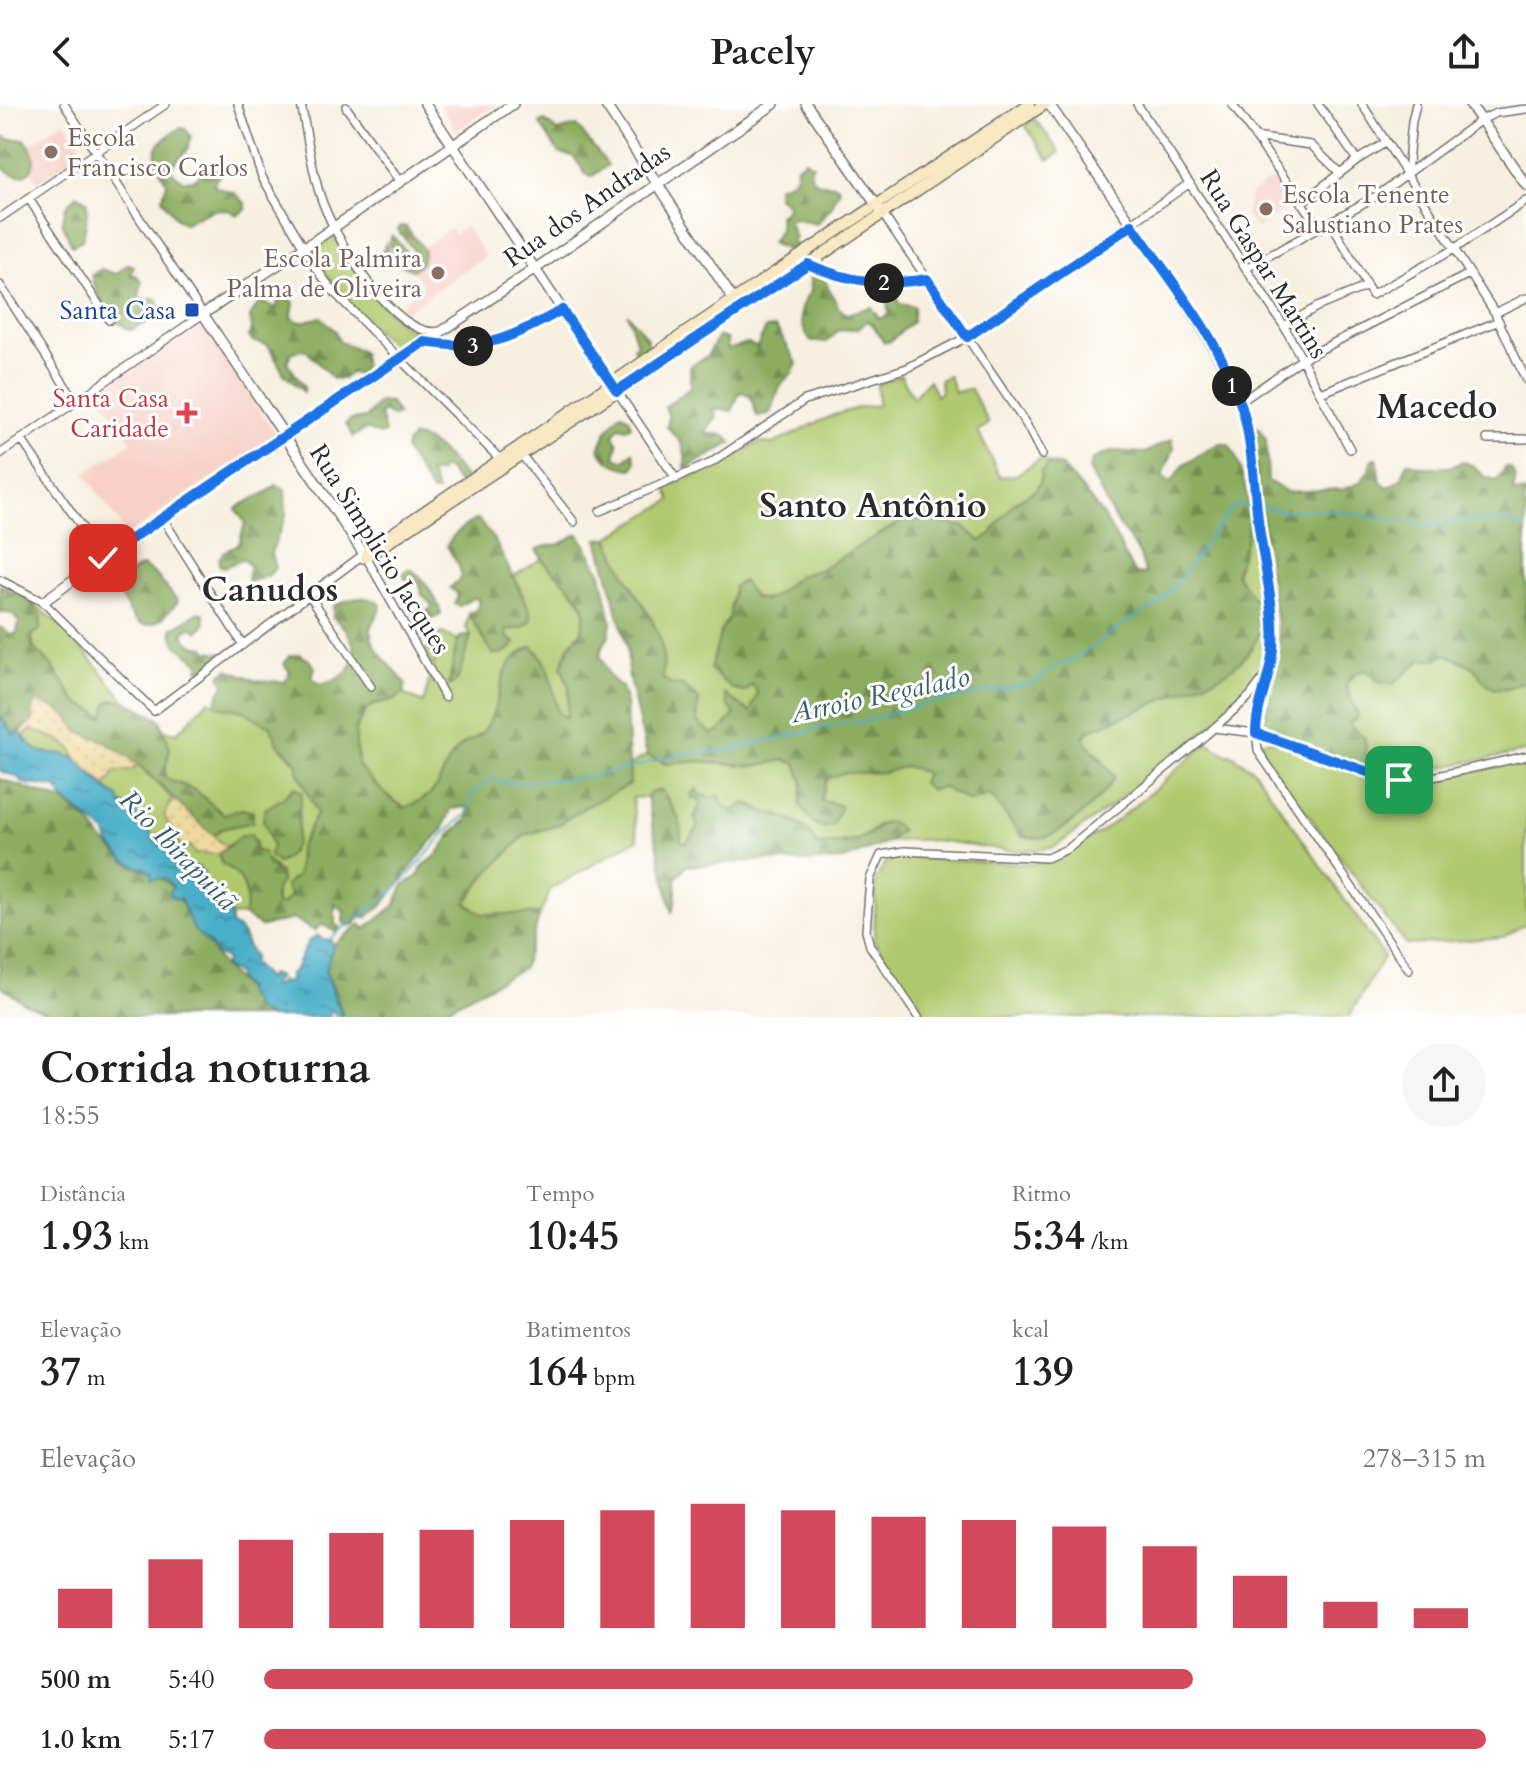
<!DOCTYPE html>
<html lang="pt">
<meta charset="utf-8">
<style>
body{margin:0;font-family:Cardo,serif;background:#f6f6f6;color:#202124;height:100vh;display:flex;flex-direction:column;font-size:30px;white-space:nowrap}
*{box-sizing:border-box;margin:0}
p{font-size:26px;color:#757577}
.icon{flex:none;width:44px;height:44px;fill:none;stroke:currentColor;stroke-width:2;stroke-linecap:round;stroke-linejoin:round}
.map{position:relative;height:913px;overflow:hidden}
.drawer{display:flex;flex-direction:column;background:#fff;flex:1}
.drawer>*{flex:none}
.pin{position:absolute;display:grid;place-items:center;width:68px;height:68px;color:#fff;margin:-34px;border-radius:16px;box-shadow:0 4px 12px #0006}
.km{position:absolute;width:40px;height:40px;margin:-20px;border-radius:50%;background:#222;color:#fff;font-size:22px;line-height:40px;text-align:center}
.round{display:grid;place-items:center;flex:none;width:84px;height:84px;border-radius:42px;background:#f6f6f6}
.summary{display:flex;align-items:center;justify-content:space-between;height:136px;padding:0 40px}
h1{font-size:44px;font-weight:700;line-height:60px}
.metrics{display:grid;grid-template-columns:repeat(3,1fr);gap:12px;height:136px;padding:8px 40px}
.metrics div{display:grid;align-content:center}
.metrics b{font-size:40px;font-weight:700}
.metrics small{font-size:22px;font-weight:400}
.metrics p{font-size:22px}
.chart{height:224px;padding:16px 40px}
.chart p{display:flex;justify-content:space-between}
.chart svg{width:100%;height:144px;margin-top:8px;stroke:#d1495b;stroke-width:6}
ul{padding:0 40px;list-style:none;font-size:26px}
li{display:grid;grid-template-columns:128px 96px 1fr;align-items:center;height:60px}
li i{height:20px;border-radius:10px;background:#d1495b}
header{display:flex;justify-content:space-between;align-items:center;height:104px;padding:0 40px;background:#fff;font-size:36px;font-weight:700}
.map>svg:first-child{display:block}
.built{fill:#f7d1c7}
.grass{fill:#b1c96e;stroke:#6e7a4c;stroke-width:2}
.forest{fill:url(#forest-firs);stroke:#5c6c46;stroke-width:2}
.sand{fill:url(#sand-dots);stroke:#8c8264;stroke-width:2}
.water{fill:url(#water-ripples);stroke:#3a6c7a;stroke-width:2}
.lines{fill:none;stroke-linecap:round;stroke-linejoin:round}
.stream{stroke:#49aec8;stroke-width:2}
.minor-casing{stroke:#72706a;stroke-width:10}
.tertiary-casing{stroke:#72706a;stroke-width:12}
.secondary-casing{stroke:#72706a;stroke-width:13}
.minor{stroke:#fff;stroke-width:7}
.tertiary{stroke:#fff;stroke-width:9}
.secondary{stroke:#f8e8c3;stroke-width:10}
.route-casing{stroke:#fff;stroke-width:16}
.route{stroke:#1a73e8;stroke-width:10}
.education-dot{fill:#8d6e63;stroke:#fff;stroke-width:3}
.transit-dot{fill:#1a4fb4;stroke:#fff;stroke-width:3}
.health-dot{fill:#e0444e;stroke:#fff;stroke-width:3}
.labels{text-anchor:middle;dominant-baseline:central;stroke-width:6;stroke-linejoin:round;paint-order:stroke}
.education-label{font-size:26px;fill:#785e54;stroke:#fff;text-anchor:start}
.street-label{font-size:26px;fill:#2b2b2b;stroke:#fff}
.transit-label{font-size:26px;fill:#164399;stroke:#fff;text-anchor:end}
.health-label{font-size:26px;fill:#be3a42;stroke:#fff;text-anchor:end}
.water-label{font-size:28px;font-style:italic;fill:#375f6a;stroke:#fff}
.district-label{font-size:34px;font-weight:bold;fill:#2b2b2b;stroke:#fff}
</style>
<header><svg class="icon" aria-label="back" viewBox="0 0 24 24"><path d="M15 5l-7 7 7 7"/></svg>Pacely<svg class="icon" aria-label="share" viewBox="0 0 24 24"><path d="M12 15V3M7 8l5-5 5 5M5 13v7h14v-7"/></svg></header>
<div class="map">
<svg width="1526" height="913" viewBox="0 0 1526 913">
<defs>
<pattern id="forest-firs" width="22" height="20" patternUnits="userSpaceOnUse" patternTransform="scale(2)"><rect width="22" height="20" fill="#8cad61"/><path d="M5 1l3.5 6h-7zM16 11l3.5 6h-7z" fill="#738d50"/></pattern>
<pattern id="sand-dots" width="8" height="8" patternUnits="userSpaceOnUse" patternTransform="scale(2)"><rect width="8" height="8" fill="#eeda9e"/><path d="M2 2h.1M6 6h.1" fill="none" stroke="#cb8" stroke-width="1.8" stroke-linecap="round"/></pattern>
<pattern id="water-ripples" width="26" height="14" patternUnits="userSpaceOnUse" patternTransform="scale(2)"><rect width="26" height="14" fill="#49aec8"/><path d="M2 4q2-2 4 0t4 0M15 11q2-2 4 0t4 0" fill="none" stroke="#3d8ea3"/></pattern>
</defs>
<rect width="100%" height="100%" fill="#fff"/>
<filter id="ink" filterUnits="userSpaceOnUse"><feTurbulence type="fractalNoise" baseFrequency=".0125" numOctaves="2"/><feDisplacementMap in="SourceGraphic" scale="16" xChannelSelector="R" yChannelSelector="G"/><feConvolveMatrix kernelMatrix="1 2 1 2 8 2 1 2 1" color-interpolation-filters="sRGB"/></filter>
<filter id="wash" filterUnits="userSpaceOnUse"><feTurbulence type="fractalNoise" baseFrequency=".006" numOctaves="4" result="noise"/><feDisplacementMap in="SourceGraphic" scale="32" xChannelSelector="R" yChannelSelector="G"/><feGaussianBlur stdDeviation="1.8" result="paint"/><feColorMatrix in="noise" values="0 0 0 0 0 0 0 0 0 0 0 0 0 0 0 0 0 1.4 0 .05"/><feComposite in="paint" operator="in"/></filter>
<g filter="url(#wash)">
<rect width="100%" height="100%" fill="#f7f0e0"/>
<path class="built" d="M439 0H497L457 27Z
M64 17 84 47 38 78 18 49Z
M1275 73 1294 98 1256 125 1247 112 1250 90Z
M465 122 486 152 405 208 399 200 424 182 405 156 450 124 454 130Z
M201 219 277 332 127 431 85 370 132 338 98 287Z"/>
<path class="grass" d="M1034 14 1060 48 1049 56 1025 21Z
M331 131 334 132 384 203 401 220 425 231 399 248 351 203 310 150 311 146Z
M901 271 913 294 929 276 936 292 941 288 940 276 949 272 955 288 971 285 989 320 978 327 1000 373 1016 371 1040 355 1050 360 1041 367 1040 379 1034 387 1015 398 989 432 980 437 902 417 819 466 798 472 775 492 765 496 755 494 729 515 722 524 759 589 751 609 727 592 735 610 721 626 712 631 697 617 683 582 672 581 663 575C667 532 651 516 631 481 622 466 616 450 608 434L671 396 666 383 716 363 759 338 773 340 831 312 857 304 878 301 877 280Z
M1249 419C1257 467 1274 523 1260 571 1252 597 1085 723 1054 743 1006 753 973 738 927 736 915 735 901 737 889 738L900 727 879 720C861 740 843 739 818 741 813 736 810 729 806 725 793 713 766 712 751 700L732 707 696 688 691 691 701 699 698 723 686 739 681 737 680 717 668 694 651 688 647 693 632 694 638 735 551 785 540 810H482L466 799 484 773 525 731 556 722 585 703 630 680 629 661 647 651 667 660 699 657 754 662 786 656 796 659 803 679 800 701 840 702 820 696 826 675 842 669 885 668 906 662 926 669 942 683 970 698 990 691 1022 732 1103 656 1088 643 1083 633 1093 625 1222 571 1258 504 1236 469Z
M541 455 570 480 585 507 582 526 569 543 561 563 569 583 566 616 557 608 554 595 504 568C499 587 496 613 484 628 475 639 462 639 454 651 435 679 441 691 405 704L383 688 358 661 355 626 365 608 373 601 394 596 403 590 423 599 435 558 431 561 423 547 432 543 430 534 443 529 457 537 449 581 471 532 466 524 469 510 493 550 507 532V526L522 524 531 517 530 507 514 472Z
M27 495C67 522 96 560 126 598L114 595 104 612 77 598 53 563 34 547Z
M1446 550 1474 563 1505 586 1526 577V647L1416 668V663L1371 660 1365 652C1369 629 1358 634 1348 619L1357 608C1352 600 1342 587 1348 579 1351 575 1354 572 1356 568L1366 566 1378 578 1393 580 1421 556H1437Z
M209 596C225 607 233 602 247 609 256 614 259 619 270 621L279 641 298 661V669L317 709 299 744 298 771 290 776 291 792 282 801 276 802V765L256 747 255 737 232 739 226 743 213 732 221 725 253 718 242 705 228 711 223 710 195 686 167 675 164 670 170 645 161 626 177 629Z
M32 625 59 636 72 645 74 654 35 646 23 632Z
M1271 636 1375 675 1407 681 1526 656V820L1503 833 1406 841 1265 653 1260 637Z
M1207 639 1229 652 1230 650 1254 666 1384 852 1349 913H928L874 836 876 776 884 760 898 753 1034 760C1090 749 1163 677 1207 639Z
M138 661 173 695 168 701 195 750H219L221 759C244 772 250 786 244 811L231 812C225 791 204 790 200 764L177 757 176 740 163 743 152 735 149 726 145 725C133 699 119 705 105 682L111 676 114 667H131Z"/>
<path class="forest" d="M545 17 557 27 577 22 608 61 591 73 586 70 573 52 559 49 541 22 540 19Z
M180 24 185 25 191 32 187 47 172 61 171 67 183 76H194L209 61 218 66 220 70 214 79 216 83 235 89 246 100V106L237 111C218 98 204 110 185 120L176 115 162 95 167 79C150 50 150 42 180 24Z
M0 30 9 35H24C49 61 21 88 0 59L4 49Z
M805 56 813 61 810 65 812 74 820 80 836 81 840 85 831 104 817 120 791 115 789 119 795 134 792 138 804 148 803 153 771 139 780 126 779 111 787 105 786 99 777 93V83C791 78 796 77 797 62Z
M77 91 86 97C89 103 85 128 82 136L72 142 62 118 66 102Z
M400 122H406L424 147 421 159 413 166 396 159 383 163 378 158 386 139 389 148 386 157 396 156 389 138 392 131 405 146V155L415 154 413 146 398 126Z
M129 160 134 162 131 171H136L142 178 139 193 141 197 156 194 159 199 150 217 131 226C113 220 95 190 92 171L101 165 116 170Z
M812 165 820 166 838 203 846 210 871 203 879 215 888 211 887 194 890 190H896L899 200 914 203 912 218 889 238H884L872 220 867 217 859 224 838 227 827 238 811 237C798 220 798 203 811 187L810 170Z
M285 186 294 199 291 215 301 218 321 213 335 227 339 237 362 248C364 256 367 265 360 272L351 268 343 275H333L307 247 301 246 291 249 287 258 304 283V288L284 270 268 241 253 237 249 233 252 224 250 213 258 200 263 199 277 204 279 187Z
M627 209 646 233 652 248 643 254 638 252 633 244 637 240Z
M776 223 797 259C794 270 788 272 781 281 775 290 776 302 768 311L757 312 750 292 740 288 732 307 712 305 717 313 705 329 725 331 732 339 685 365C687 344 682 337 667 323L669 313 665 303 690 284V262L707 252 718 233 727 235 728 245 747 239 757 243 766 224Z
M379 298 390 299 398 311 393 313 384 307 380 310 385 329 380 331 366 325 353 333 346 320 350 316 366 314Z
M621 309 629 314 631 322 627 325 619 323 613 331 618 340 615 353 624 357 633 348 636 358 633 365C618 364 606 357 599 345L606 328Z
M1253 323H1258L1266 336 1268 377 1287 388 1344 385 1360 379 1369 366 1372 355 1377 354C1380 364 1375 378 1389 383L1402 374 1407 358 1423 363H1449L1464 358 1474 362 1485 373 1497 376 1506 363 1510 364 1516 373 1513 388 1526 389 1524 403H1526V577C1497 590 1490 590 1474 563L1446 550 1437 556H1421L1393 580 1378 578 1366 566C1333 573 1352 594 1358 613L1349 619C1353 625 1360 627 1364 634 1369 645 1362 651 1371 660L1386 645 1401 648 1416 663V668L1395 671 1376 667 1264 628 1262 625 1280 542 1250 328Z
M413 333C432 333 457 363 468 377L460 381 447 365 442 364 439 369H429L438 388H432L405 346 406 340Z
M1172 335 1174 345 1162 373 1171 378 1184 361 1219 339 1229 341C1240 355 1251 401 1249 420 1247 436 1240 454 1236 469 1242 480 1253 491 1257 502 1270 532 1244 557 1222 571L1093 625 1084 633C1089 648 1105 659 1114 673 1105 692 1062 731 1041 734 1035 734 1028 733 1022 732L990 691 970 698 942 683 931 686 922 679 926 669 906 662 885 668 842 669 826 675 821 696 841 702 833 721 823 724 813 719 800 701 803 679 796 659 786 656 754 662 699 657 666 660 647 651 629 575 627 543 598 435 608 434C616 450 622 466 631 481 651 516 667 532 663 575L672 581 683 582 699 596 697 617 712 630 721 626 735 610 728 601 726 591 751 608 758 589 752 581 745 588 734 586 710 565 722 524 729 515 734 482 743 477 755 494 765 496 775 492 798 472 819 466 902 417 924 415 965 423 980 437 989 432 1015 398 1034 387 1040 379 1041 367 1050 360 1060 361C1082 383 1103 409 1118 437 1124 448 1127 460 1136 470H1146L1139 449 1114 414 1089 365 1093 355 1113 347 1145 349Z
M276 381 285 385 286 411 271 449 275 464 268 472 249 478 247 473 250 462 243 455 224 463 219 461C218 448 228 445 239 440L245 419 236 405C248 394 265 393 276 381Z
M478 415 495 437 530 507 531 517 522 524 507 526V532L515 539C511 547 501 551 493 550L469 510 478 505V495L473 494 459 502 455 500 458 490 450 484 461 474 460 464 447 442C452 430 466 420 478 415Z
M579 430 601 469 611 518 608 534 602 543 600 553 609 573 621 584 626 600 630 680 585 703 556 722 525 731 484 773 466 799 482 810H540L523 864 431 913H342C340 900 332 878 325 867L332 841 361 820 365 825 394 802 404 781 418 772 422 763 437 751 452 729 467 716 468 703 451 705 443 726 429 740 381 803 365 814 361 811V814L356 817V820L347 822 343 818 344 808 335 800V820L340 824 336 828 321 820 315 827 293 815 261 823 244 811C250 786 244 772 221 759L219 750 241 732 251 730 256 747 263 748 268 761 280 769 281 778 275 788 276 801H282L291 792 285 782 298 771 299 744 317 709 298 669V660L279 641 270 621C258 619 255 612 245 608 235 604 225 606 216 601V595L224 581 220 571 228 565 255 576 285 578 290 568 284 560 290 552 300 550 309 556 315 564 312 574 319 581C363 571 365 540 333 513V502C349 495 367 488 381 501 379 510 372 516 371 525 369 546 395 563 405 580L403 590 394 596 373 601 365 607 355 626 358 661 383 688 404 704C450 687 434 668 461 642 468 635 479 635 485 625 507 590 490 564 532 542 552 562 551 582 557 608L566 615 569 583 561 563 569 543 582 526 585 507C573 477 549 470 536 446 544 440 553 443 562 439 568 436 572 432 579 430Z
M142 462 155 470 178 497C170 506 159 521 146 521 135 521 120 496 120 485 120 481 122 476 123 472Z
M407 466H412C424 475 439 496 441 511L427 517 424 513 426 508 433 502 422 491 420 480 405 475 403 470Z
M0 481 27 495 41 511 40 526 31 532 32 542 53 563 77 598 103 612 108 598C125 591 145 608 160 616L170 645 164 670 167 675 195 686 223 710 242 705 253 708V718L221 725 213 732 143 665 104 637 78 628 69 614 33 616 15 630 0 612V523L12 531 17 528 19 518 13 510 0 508Z
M199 508 204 509 205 520 198 528 191 523 183 528C187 541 192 541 205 543L208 547 223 549 226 553 204 566H198L200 561C190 547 173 547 172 525Z
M471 532 457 577 449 582 457 537 460 533Z
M0 675 65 698 89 718 102 735 125 756 133 762 152 768 170 781 221 860 271 913H60L23 898 0 881Z
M294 683 302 689C295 713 305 747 278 759L269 752 272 742 263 716 265 705 283 694Z
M698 684 696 688 709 694 720 692 723 701 732 707 746 699 763 709 778 710 806 725 818 741 854 739 868 732 884 718 894 720 901 727 889 738 844 756 801 758 768 756 686 762 676 774V795L672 809 647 693 651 688 662 686 680 717 681 737 686 739 698 723 694 713 701 699 698 694 692 695 691 690Z"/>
<path class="sand" d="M37 597 56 604 69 614 78 628 104 637 138 661 131 667 114 668 111 676 105 682C94 668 76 665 72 645L59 636 32 625 23 632 20 628 33 616V600Z
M173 695 226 743 219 750H195L190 742 182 745 164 711Z"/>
<path class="water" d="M0 612 14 630 20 628C43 662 55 641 75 655 90 667 101 685 118 692L122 702 138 710 145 725H149C152 735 158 742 169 743L172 739 176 740 177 756 200 764 204 769 202 777 209 778 213 791 222 792 231 812V821C247 827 243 840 254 852L252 859 267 875 271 870 278 873 273 880 275 883 281 877 282 880 290 877V869L294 867 308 838 317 831 322 835 331 836 333 844 325 867C332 878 331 883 334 892 337 900 340 905 342 913H336L333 907 329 910 330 913H270L258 908 245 888 246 884 238 877 237 870 223 862 226 858 225 854 214 850 216 845 211 844 210 840 194 826 180 794 175 795 169 789 173 783 165 774 151 775 152 770 144 763 140 764 124 755 109 739 106 729 61 693 58 685C47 680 35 682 23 679L18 673 0 667Z"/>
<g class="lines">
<path class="stream" d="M1259 402 1281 407 1320 405 1431 421 1458 416 1510 418 1526 424
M330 835C349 816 374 805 394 786 421 762 438 730 468 710L472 689 491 675 514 679 590 673 687 649 721 647 832 622 867 617 915 602 1034 578 1052 565 1076 554 1128 517 1158 500 1176 480 1228 408 1236 401 1252 402"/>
</g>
</g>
<g filter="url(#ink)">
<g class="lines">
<defs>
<path id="minor" d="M238 0 262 73 316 164 333 187 371 226 501 356
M301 0C307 30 311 62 320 91 332 130 394 237 441 227
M1137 0 1284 222 1350 345
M1232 0 1320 125
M1318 0 1357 56
M1362 0 1495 209 1526 276
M346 3 400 78
M1255 33 1311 41 1340 69
M1407 69 1412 17 1416 0
M29 95 109 216
M1301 99 1357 56 1385 39
M882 109 1026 320 1042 351
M0 114 166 0
M1331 119 1372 191 1454 145 1526 97
M808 160C848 177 883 182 927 175
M1247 164 1378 91 1481 16 1496 9 1526 5
M0 181 75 297
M1495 209 1526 194
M1284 222 1317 203 1365 183
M424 238C486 248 510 234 562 206
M617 287 676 375
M1321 289 1499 217
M1239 299 1302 255 1469 170
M21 335 103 454
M1487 335H1526
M520 349 574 418
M0 350 203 210 64 0
M600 407 711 359 805 296 907 264 967 233 1190 79
M163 415 243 541
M363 455 366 453 445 593
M0 476 43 498 154 607 364 450
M310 492 371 583
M1268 573 1256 621 1258 647 1409 866
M1214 624 1256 629 1368 668 1399 676 1424 675 1526 652
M918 913 870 842 866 827 870 775 881 751 905 747 1047 754 1069 744 1206 631 1250 592 1269 567"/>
<path id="tertiary" d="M425 0 615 285
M605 0 740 206
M806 0 882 109
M1049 0C1083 50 1118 100 1153 150 1187 200 1223 250 1243 308 1256 346 1253 389 1259 429 1266 475 1278 521 1269 567
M1470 0 1526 81
M366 453 203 210 317 135 513 0
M43 498 103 454 535 165 774 0"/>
<path id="secondary" d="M368 446 733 196 1029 0
M366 453 740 206 1045 0"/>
</defs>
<use href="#minor" class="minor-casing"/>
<use href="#tertiary" class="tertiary-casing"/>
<use href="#secondary" class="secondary-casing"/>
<use href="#minor" class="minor"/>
<use href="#tertiary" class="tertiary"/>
<use href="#secondary" class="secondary"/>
</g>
</g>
<g class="lines" filter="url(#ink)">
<defs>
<path id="route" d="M103 454 424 238C485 248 510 234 562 206L617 287 808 160C848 178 883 182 927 175L967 233 1132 121C1173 180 1227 243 1245 315 1254 353 1254 392 1260 430 1265 467 1276 508 1273 545 1271 574 1256 600 1256 629L1368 668 1399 676"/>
</defs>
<use href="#route" class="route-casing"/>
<use href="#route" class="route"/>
</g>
<g class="education-dot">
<circle cx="51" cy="48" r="8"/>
<circle cx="1266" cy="105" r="8"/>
<circle cx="438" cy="169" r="8"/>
</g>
<rect class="transit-dot" x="184" y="198" width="16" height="16" rx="4"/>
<path class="health-dot" d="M183 297h8v8h8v8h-8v8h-8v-8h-8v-8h8z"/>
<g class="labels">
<g class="education-label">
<text x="67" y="33">Escola<tspan x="67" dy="30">Francisco Carlos</tspan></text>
<text x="1282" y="90">Escola Tenente<tspan x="1282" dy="30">Salustiano Prates</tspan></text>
<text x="422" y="154" text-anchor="end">Escola Palmira<tspan x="422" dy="30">Palma de Oliveira</tspan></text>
</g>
<g class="street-label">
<text transform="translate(587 101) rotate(-35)">Rua dos Andradas</text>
<text transform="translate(1264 160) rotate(58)">Rua Gaspar Martins</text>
<text transform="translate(380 445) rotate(58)">Rua Simplicio Jacques</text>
</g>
<g class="transit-label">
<text x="176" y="206">Santa Casa</text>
</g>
<g class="health-label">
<text x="169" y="294">Santa Casa<tspan x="169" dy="30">Caridade</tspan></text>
</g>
<g class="water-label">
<text transform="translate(880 591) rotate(-12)">Arroio Regalado</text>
<text transform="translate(178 746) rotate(46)">Rio Ibirapuitã</text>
</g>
<g class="district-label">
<text x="1437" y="303">Macedo</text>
<text x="873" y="402">Santo Antônio</text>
<text x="270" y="486">Canudos</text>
</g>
</g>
</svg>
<div class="pin" style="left:1399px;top:676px;background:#1e9e55"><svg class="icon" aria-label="arrive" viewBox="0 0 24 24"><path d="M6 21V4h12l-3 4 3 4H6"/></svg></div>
<div class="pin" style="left:103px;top:454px;background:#d93025"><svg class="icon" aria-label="check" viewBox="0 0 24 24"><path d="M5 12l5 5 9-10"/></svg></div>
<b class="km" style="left:1232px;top:282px">1</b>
<b class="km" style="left:884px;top:179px">2</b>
<b class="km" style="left:473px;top:242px">3</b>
</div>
<section class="drawer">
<div class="summary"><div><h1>Corrida noturna</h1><p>18:55</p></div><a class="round"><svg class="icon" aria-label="share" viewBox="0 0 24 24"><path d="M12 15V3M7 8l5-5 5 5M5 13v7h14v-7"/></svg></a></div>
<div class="metrics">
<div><p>Distância</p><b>1.93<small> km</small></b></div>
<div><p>Tempo</p><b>10:45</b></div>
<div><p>Ritmo</p><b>5:34<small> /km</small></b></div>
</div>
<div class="metrics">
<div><p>Elevação</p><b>37<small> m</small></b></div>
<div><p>Batimentos</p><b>164<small> bpm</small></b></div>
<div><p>kcal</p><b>139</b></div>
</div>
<div class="chart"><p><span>Elevação</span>278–315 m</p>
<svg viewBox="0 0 160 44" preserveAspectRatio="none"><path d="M5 44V32M15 44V23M25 44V17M35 44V15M45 44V14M55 44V11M65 44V8M75 44V6M85 44V8M95 44V10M105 44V11M115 44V13M125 44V19M135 44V28M145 44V36M155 44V38"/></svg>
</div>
<ul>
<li><b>500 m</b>5:40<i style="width:76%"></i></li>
<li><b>1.0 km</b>5:17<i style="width:100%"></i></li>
</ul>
</section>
